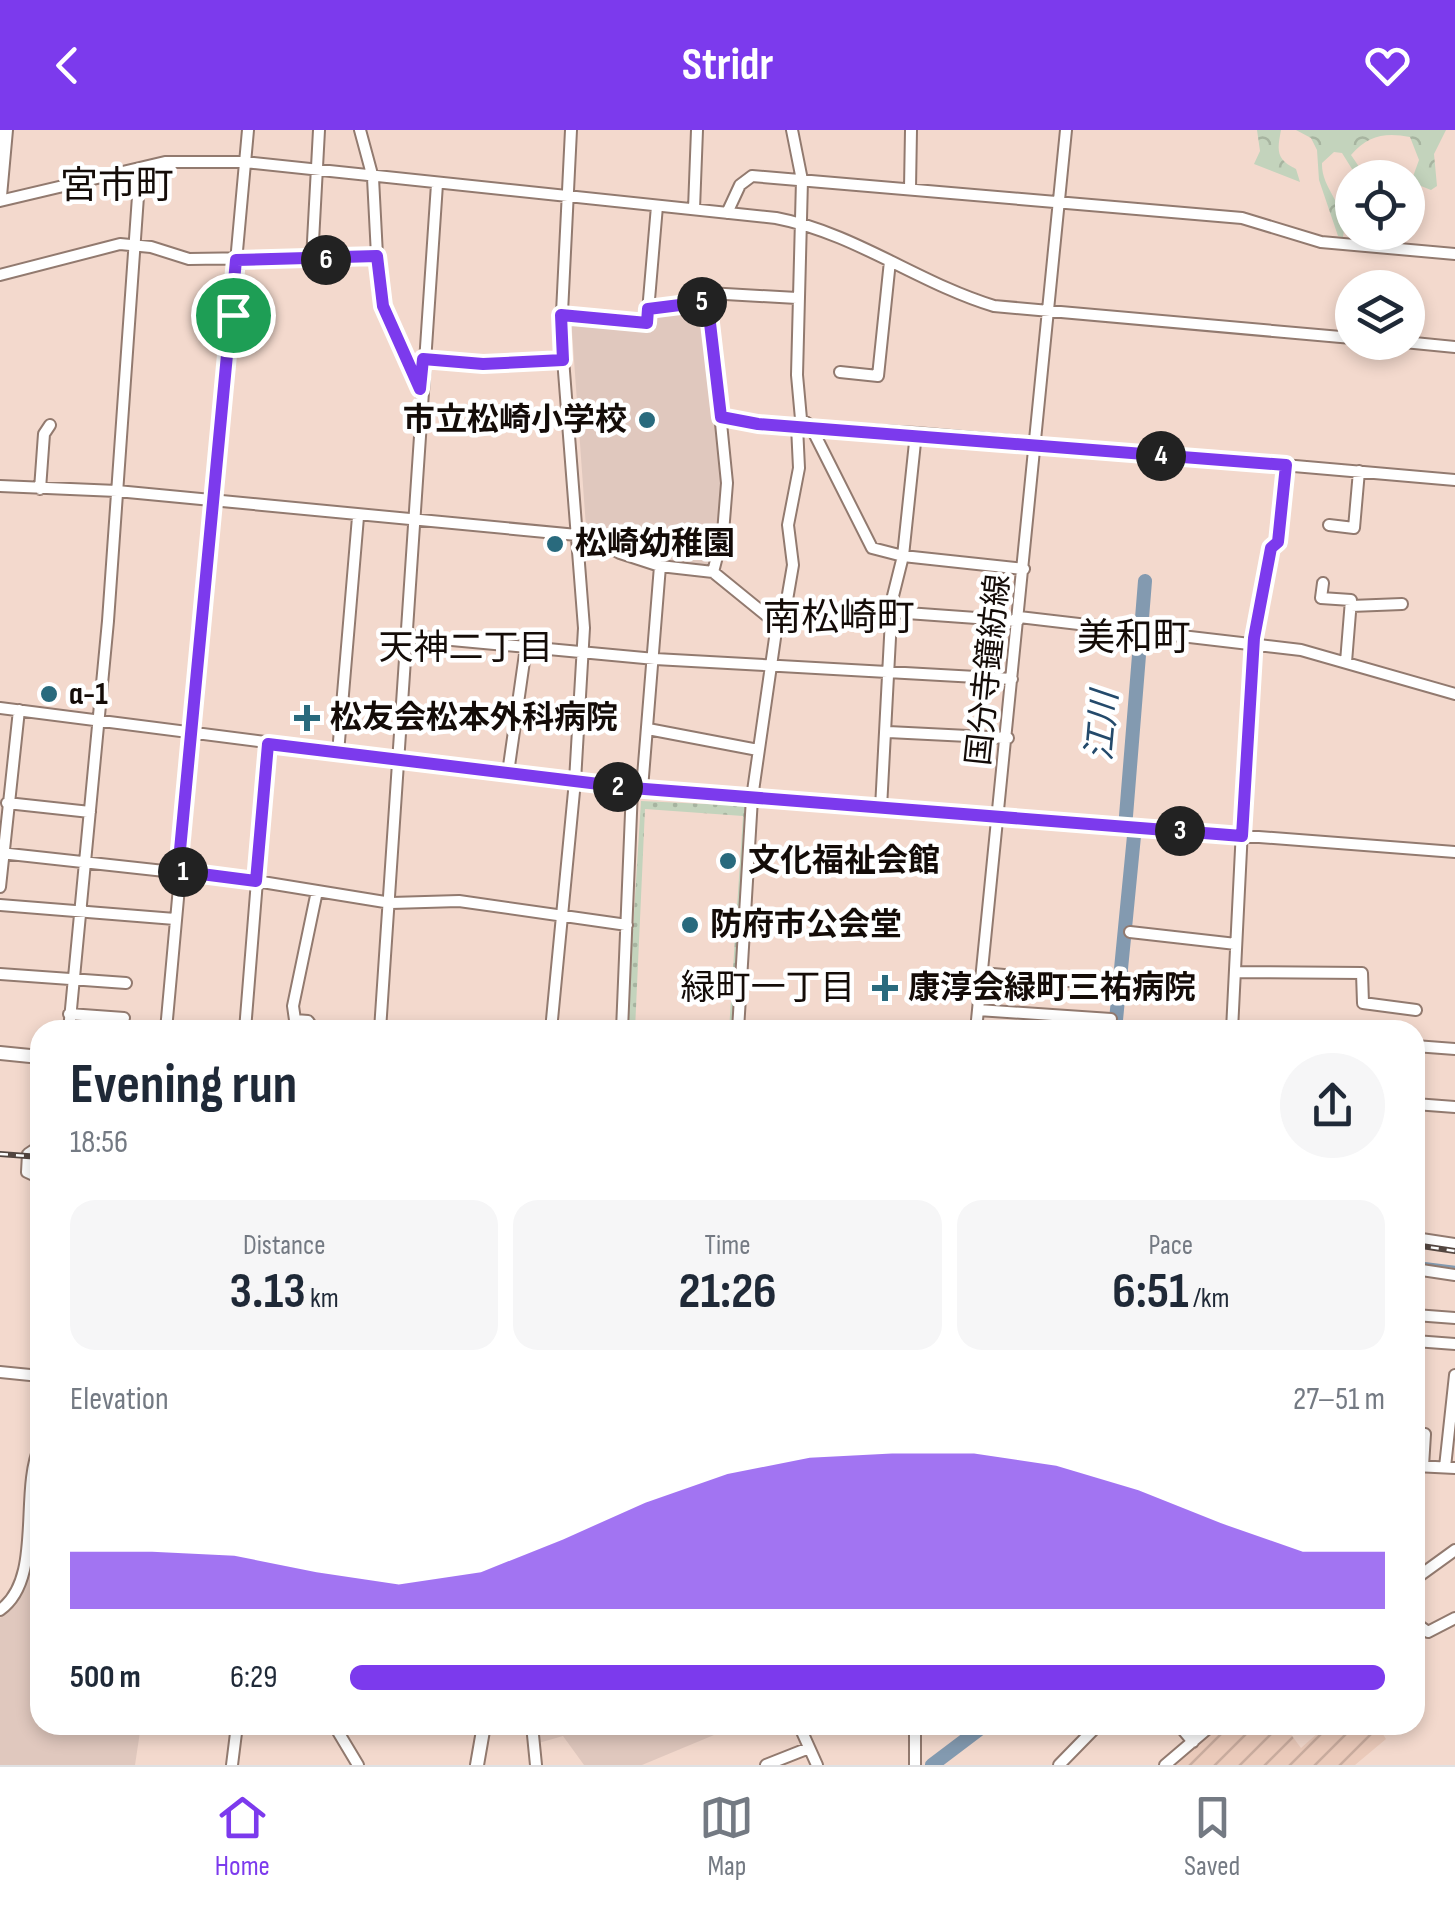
<!DOCTYPE html>
<meta charset="utf-8">
<style>
body{margin:0;font-family:"Sofia Sans Condensed","Noto Sans JP",sans-serif;background:#f6f6f7;color:#1f2937;height:100vh;display:flex;flex-direction:column;font-size:38px;white-space:nowrap}
*{box-sizing:border-box;margin:0}
p{font-size:32px;color:#747a83}
.icon{flex:none;width:55px;height:55px;fill:none;stroke:currentColor;stroke-width:2;stroke-linecap:round;stroke-linejoin:round}
.map{position:relative;flex:1;overflow:hidden}
.drawer{position:absolute;left:30px;top:890px;width:1395px;height:715px;display:flex;flex-direction:column;background:#fff;border-radius:30px;box-shadow:0 5px 15px #0003}
.drawer>*{flex:none}
.fabs{position:absolute;left:1335px;top:30px;display:grid;gap:20px}
.fabs a{display:grid;place-items:center;width:90px;height:90px;border-radius:50%;background:#fff;box-shadow:0 5px 15px #0003;font-size:50px}
.pin{position:absolute;display:grid;place-items:center;width:85px;height:85px;color:#fff;margin:-42px;border:5px solid #fff;border-radius:50%;box-shadow:0 2px 10px #0007}
.km{position:absolute;width:50px;height:50px;margin:-25px;border-radius:50%;background:#222;color:#fff;font-size:28px;line-height:50px;text-align:center}
.round{display:grid;place-items:center;flex:none;width:105px;height:105px;border-radius:52px;background:#f6f6f7}
.summary{display:flex;align-items:center;justify-content:space-between;height:170px;padding:0 40px}
h1{font-size:55px;font-weight:700;line-height:75px}
.figures{display:grid;grid-template-columns:repeat(3,1fr);gap:15px;height:170px;padding:10px 40px}
.figures div{display:grid;align-content:center;border-radius:25px;background:#f6f6f7;text-align:center}
.figures b{font-size:50px;font-weight:700}
.figures small{font-size:28px;font-weight:400}
.figures p{font-size:28px}
.chart{height:280px;padding:20px 40px}
.chart p{display:flex;justify-content:space-between}
.chart svg{width:100%;height:180px;margin-top:10px;fill:#7c3aed;opacity:.7}
ul{padding:0 40px;list-style:none;font-size:32px}
li{display:grid;grid-template-columns:160px 120px 1fr;align-items:center;height:75px}
li i{height:25px;border-radius:12px;background:#7c3aed}
header{display:flex;justify-content:space-between;align-items:center;height:130px;padding:0 40px;background:#7c3aed;color:#fff;font-size:45px;font-weight:700}
.menu{display:flex;justify-content:space-around;align-items:center;height:140px;border-top:2px solid #e0e1e3;background:#fff;font-size:28px;color:#747a83}
.menu a{display:grid;justify-items:center;gap:5px}
.menu .on{color:#7c3aed}
.map>svg:first-child{display:block}
.industrial{fill:url(#industrial-furrows)}
.education{fill:#e0c8be}
.grass{fill:url(#grass-dots)}
.forest{fill:url(#forest-crowns)}
.lines{fill:none;stroke-linecap:round;stroke-linejoin:round}
.stream{stroke:#839ab0;stroke-width:2.5}
.river{stroke:#839ab0;stroke-width:14}
.minor-casing{stroke:#927a6f;stroke-width:14}
.major-casing{stroke:#927a6f;stroke-width:16}
.minor{stroke:#fff;stroke-width:10}
.major{stroke:#fff;stroke-width:12}
.rail-casing{stroke:#534640;stroke-width:6}
.rail{stroke:#fff;stroke-width:2.5;stroke-dasharray:8;stroke-linecap:butt}
.route-casing{stroke:#fff;stroke-width:20}
.route{stroke:#7c3aed;stroke-width:12}
.poi-dot{fill:#296a7d;stroke:#fff;stroke-width:4}
.labels{text-anchor:middle;dominant-baseline:central;stroke-width:9;stroke-linejoin:round;paint-order:stroke}
.poi-label{font-size:32px;font-weight:bold;fill:#140c08;stroke:#fff;text-anchor:start}
.street-label{font-size:32px;fill:#140c08;stroke:#fff}
.neighbourhood-label{font-size:35px;fill:#140c08;stroke:#fff}
.water-label{font-size:35px;font-style:italic;fill:#244a6b;stroke:#fff}
.quarter-label{font-size:38px;fill:#140c08;stroke:#fff}
</style>
<header><svg class="icon" aria-label="back" viewBox="0 0 24 24"><path d="M15 5l-7 7 7 7"/></svg>Stridr<svg class="icon" aria-label="heart" viewBox="0 0 24 24"><path d="M12 20l-8-8c-3-5 5-10 8-4 3-6 11-1 8 4z"/></svg></header>
<div class="map">
<svg width="1455" height="1635" viewBox="0 0 1455 1635">
<defs>
<pattern id="industrial-furrows" width="10" height="10" patternUnits="userSpaceOnUse" patternTransform="scale(2.5)"><rect width="10" height="10" fill="#ebcaba"/><path d="M-1 1l2-2M0 10L10 0M9 11l2-2" fill="none" stroke="#c9ac9e"/></pattern>
<pattern id="grass-dots" width="8" height="8" patternUnits="userSpaceOnUse" patternTransform="scale(2.5)"><rect width="8" height="8" fill="#c3d3bc"/><path d="M2 2h.1M6 6h.1" fill="none" stroke="#a7b4a0" stroke-width="1.8" stroke-linecap="round"/></pattern>
<pattern id="forest-crowns" width="20" height="18" patternUnits="userSpaceOnUse" patternTransform="scale(2.5)"><rect width="20" height="18" fill="#c3d3bc"/><path d="M2 6a3 3 0 1 1 6 0M12 15a3 3 0 1 1 6 0" fill="none" stroke="#a7b4a0"/></pattern>
</defs>
<rect width="100%" height="100%" fill="#f3d9cd"/>
<path class="industrial" d="M1212 1595H1284L1301 1618 1327 1595H1377L1386 1609 1355 1635H1165Z"/>
<path class="education" d="M706 176 725 352 710 438 626 423 586 397 571 188 648 194 650 180Z
M40 1335V1595H141L135 1635H0V1488L23 1460 30 1416 29 1382Z
M532 1595H738L642 1635H584L563 1606 535 1614Z"/>
<path class="grass" d="M641 671 748 676 734 900H729L743 686 645 679 635 900 627 895Z"/>
<path class="forest" d="M1257 0H1281C1277 21 1276 29 1296 39L1300 52 1254 34 1260 21Z
M1296 0H1446L1434 24 1437 56 1431 60 1411 52 1419 30 1410 7C1386 2 1368 5 1351 25L1366 47H1357L1342 23 1334 22 1322 33C1321 60 1349 76 1343 107L1338 106 1319 50 1317 20 1311 8Z"/>
<g class="lines">
<path class="stream" d="M1415 1132 1455 1137"/>
<path class="river" d="M1126 686 1145 451
M1115 900 1134 706
M932 1635 985 1595"/>
<defs>
<path id="minor" d="M360 0 373 48 379 164 420 258
M792 0 802 50 797 245 801 289 810 295 872 418 903 426 1024 439
M910 58 911 0
M0 71 165 32H245L776 88C855 103 918 153 994 176L1352 208
M694 79 697 0
M727 83 740 55 752 46 1242 88 1321 112 1455 124
M312 130 319 0
M0 145 120 114 151 117 189 129 377 126
M648 179 707 173
M561 185 647 193 657 76
M1404 212 1455 217
M423 229 483 233 563 230
M840 242 878 246 890 131
M721 287 758 294 916 303 1455 350
M0 356 117 361 577 405
M40 359 44 304 50 295
M1329 395 1354 398 1359 341
M577 400 620 423 660 436 713 442 777 494
M713 442 723 403 727 353 708 163 797 168
M1323 453 1321 468 1351 470 1346 532
M1351 476 1402 474
M893 482 1018 491
M1019 487 1301 520 1455 564
M409 506 655 529 1012 549
M0 578 632 659 1455 722
M648 599 758 620
M888 602 1008 608
M338 623 358 387
M508 643 526 517
M642 659 660 436
M7 673 90 682
M881 678 892 470 903 426 916 303
M0 723 256 751 391 773 459 771 627 795
M0 757 19 580
M0 775 175 789
M1130 802 1236 814
M1235 842 1362 843 1363 873 1416 880
M982 843 1101 854
M0 844 126 853
M918 850 981 853
M978 880 1111 889
M69 884 124 888
M69 900 108 491 140 38
M166 900 248 0
M245 900 268 614
M314 900 308 891 295 890 293 876 317 761
M380 900 437 54
M551 900 575 651 584 498 561 203 571 0
M622 900 632 659
M738 900 752 668 777 494 787 470 793 435 788 395 799 338 797 296
M976 900 1066 0
M1232 900 1248 579 1254 508 1271 418 1278 411 1286 335
M1284 900H1312
M1415 916 1455 919
M1415 974 1455 977
M40 1016 28 1024 27 1042 40 1048
M1415 1108 1455 1114
M1415 1139 1455 1145
M1415 1185 1455 1188
M1415 1211 1455 1214
M0 1242 40 1246
M1415 1303 1425 1304 1423 1336
M1415 1336 1455 1338
M1445 1337 1455 1245
M1415 1449 1455 1420
M0 1480C44 1449 19 1362 40 1316
M1415 1501 1421 1497 1428 1502 1455 1488
M334 1595 358 1635
M532 1595 536 1635
M799 1595 817 1635
M915 1595V1635
M1179 1595 1193 1612
M232 1635 237 1595
M766 1635 809 1618
M1059 1635 1098 1595
M1165 1635 1212 1595"/>
<path id="major" d="M0 66 6 0
M0 923 40 927
M477 1635 484 1595"/>
</defs>
<use href="#minor" class="minor-casing"/>
<use href="#major" class="major-casing"/>
<use href="#minor" class="minor"/>
<use href="#major" class="major"/>
<defs>
<path id="rail" d="M0 1024 40 1027
M1415 1115 1455 1121"/>
</defs>
<use href="#rail" class="rail-casing"/>
<use href="#rail" class="rail"/>
</g>
<g class="lines">
<defs>
<path id="route" d="M377 126 383 176 420 259 423 229 483 234 563 230 561 185 647 193 648 179 704 172 708 176 721 287 758 294 1286 335 1278 412 1271 418 1254 508 1242 706 632 658 268 614 256 751 178 741 236 130Z"/>
</defs>
<use href="#route" class="route-casing"/>
<use href="#route" class="route"/>
</g>
<g class="poi-dot">
<circle cx="647" cy="290" r="10"/>
<circle cx="555" cy="414" r="10"/>
<circle cx="49" cy="564" r="10"/>
<path d="M302 573h10v10h10v10h-10v10h-10v-10h-10v-10h10z"/>
<circle cx="728" cy="731" r="10"/>
<circle cx="690" cy="795" r="10"/>
<path d="M880 843h10v10h10v10h-10v10h-10v-10h-10v-10h10z"/>
</g>
<g class="labels">
<g class="poi-label">
<text x="627" y="290" text-anchor="end">市立松崎小学校</text>
<text x="575" y="414">松崎幼稚園</text>
<text x="69" y="564">α-1</text>
<text x="330" y="588">松友会松本外科病院</text>
<text x="748" y="731">文化福祉会館</text>
<text x="710" y="795">防府市公会堂</text>
<text x="908" y="858">康淳会緑町三祐病院</text>
</g>
<g class="street-label">
<text transform="translate(989 540) rotate(-84)">国分寺鐘紡線</text>
</g>
<g class="neighbourhood-label">
<text x="466" y="518">天神二丁目</text>
<text x="768" y="858">緑町一丁目</text>
</g>
<g class="water-label">
<text transform="translate(1103 596) rotate(-85)">江川</text>
</g>
<g class="quarter-label">
<text x="117" y="56">宮市町</text>
<text x="839" y="488">南松崎町</text>
<text x="1134" y="508">美和町</text>
</g>
</g>
</svg>
<div class="fabs">
<a><svg class="icon" aria-label="locate" viewBox="0 0 24 24"><circle cx="12" cy="12" r="6"/><path d="M12 2v4M12 18v4M2 12h4M18 12h4"/></svg></a>
<a><svg class="icon" aria-label="layers" viewBox="0 0 24 24"><path d="M12 4l9 5-9 5-9-5zM3 14l9 5 9-5"/></svg></a>
</div>
<div class="pin" style="left:233px;top:185px;background:#1e9e55"><svg class="icon" aria-label="arrive" viewBox="0 0 24 24"><path d="M6 21V4h12l-3 4 3 4H6"/></svg></div>
<b class="km" style="left:183px;top:742px">1</b>
<b class="km" style="left:618px;top:657px">2</b>
<b class="km" style="left:1180px;top:701px">3</b>
<b class="km" style="left:1161px;top:326px">4</b>
<b class="km" style="left:702px;top:172px">5</b>
<b class="km" style="left:326px;top:130px">6</b>
<section class="drawer">
<div class="summary"><div><h1>Evening run</h1><p>18:56</p></div><a class="round"><svg class="icon" aria-label="share" viewBox="0 0 24 24"><path d="M12 15V3M7 8l5-5 5 5M5 13v7h14v-7"/></svg></a></div>
<div class="figures">
<div><p>Distance</p><b>3.13<small> km</small></b></div>
<div><p>Time</p><b>21:26</b></div>
<div><p>Pace</p><b>6:51<small> /km</small></b></div>
</div>
<div class="chart"><p><span>Elevation</span>27–51 m</p>
<svg viewBox="0 0 160 44" preserveAspectRatio="none"><path d="M0 44V30L10 30L20 31L30 35L40 38L50 35L60 27L70 18L80 11L90 7L100 6L110 6L120 9L130 15L140 23L150 30L160 30V44z"/></svg>
</div>
<ul>
<li><b>500 m</b>6:29<i style="width:100%"></i></li>
</ul>
</section>
</div>
<nav class="menu">
<a class="on"><svg class="icon" aria-label="home" viewBox="0 0 24 24"><path d="M3 11l9-7 9 7M6 9v11h12V9"/></svg>Home</a>
<a><svg class="icon" aria-label="map" viewBox="0 0 24 24"><path d="M3 6l6-2 6 2 6-2v14l-6 2-6-2-6 2zM9 4v14M15 6v14"/></svg>Map</a>
<a><svg class="icon" aria-label="saved" viewBox="0 0 24 24"><path d="M7 4h10v16l-5-4-5 4z"/></svg>Saved</a>
</nav>
